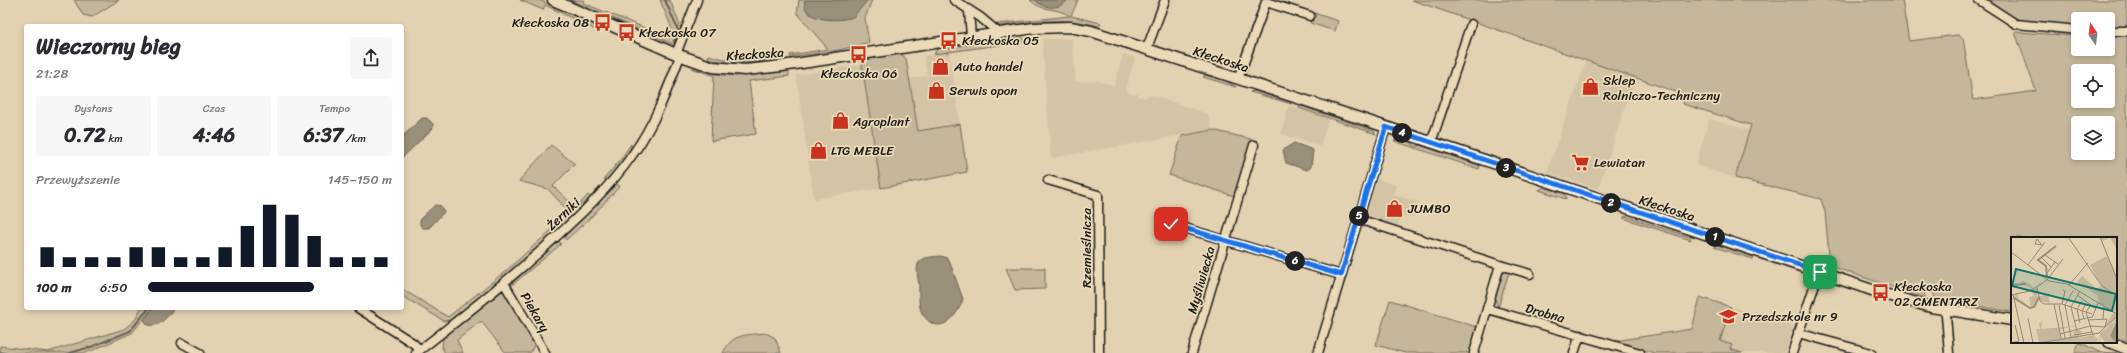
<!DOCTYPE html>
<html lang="pl">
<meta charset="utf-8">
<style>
body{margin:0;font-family:Sriracha,sans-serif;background:#f7f7f7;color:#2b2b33;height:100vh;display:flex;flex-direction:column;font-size:15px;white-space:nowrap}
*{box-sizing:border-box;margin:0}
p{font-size:13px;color:#7c7c81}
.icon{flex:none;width:22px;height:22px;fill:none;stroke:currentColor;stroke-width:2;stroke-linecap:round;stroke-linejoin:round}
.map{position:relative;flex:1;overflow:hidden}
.sheet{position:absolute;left:24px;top:24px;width:380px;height:286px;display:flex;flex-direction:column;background:#fff;border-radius:4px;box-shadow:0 2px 6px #0003}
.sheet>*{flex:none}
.needle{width:26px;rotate:346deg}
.fabs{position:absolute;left:2071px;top:12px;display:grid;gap:8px}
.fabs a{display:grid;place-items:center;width:44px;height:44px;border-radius:4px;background:#fff;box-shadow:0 2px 6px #0003;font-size:20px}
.pin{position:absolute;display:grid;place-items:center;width:34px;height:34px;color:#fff;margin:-17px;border-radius:8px;box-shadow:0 2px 6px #0006}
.km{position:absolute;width:20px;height:20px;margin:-10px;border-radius:50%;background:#222;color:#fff;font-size:11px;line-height:20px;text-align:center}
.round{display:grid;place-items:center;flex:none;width:42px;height:42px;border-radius:4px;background:#f7f7f7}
.summary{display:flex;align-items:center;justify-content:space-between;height:68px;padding:0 12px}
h1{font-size:22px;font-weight:800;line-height:30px}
.stats{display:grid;grid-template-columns:repeat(3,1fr);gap:6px;height:68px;padding:4px 12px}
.stats div{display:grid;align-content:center;border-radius:4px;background:#f7f7f7;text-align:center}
.stats b{font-size:20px;font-weight:800}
.stats small{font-size:11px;font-weight:400}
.stats p{font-size:11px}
.chart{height:112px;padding:8px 12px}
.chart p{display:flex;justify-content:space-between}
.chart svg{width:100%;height:72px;margin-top:4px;stroke:#111827;stroke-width:6}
ul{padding:0 12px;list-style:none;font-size:13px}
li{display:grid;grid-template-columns:64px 48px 1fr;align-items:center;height:30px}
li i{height:10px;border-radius:5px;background:#111827}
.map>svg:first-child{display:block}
.built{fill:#d3c4a5}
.green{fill:#c5b79b;stroke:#706a5c;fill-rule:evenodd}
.water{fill:#998f7a;stroke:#676154}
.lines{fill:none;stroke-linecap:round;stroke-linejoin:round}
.stream{stroke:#676154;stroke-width:2}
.minor-casing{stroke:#1c1c1c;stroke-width:11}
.major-casing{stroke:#1c1c1c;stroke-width:13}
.minor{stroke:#ebdab7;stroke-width:8}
.major{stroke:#ebdab7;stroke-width:10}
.route-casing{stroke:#fff;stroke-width:8}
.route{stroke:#1a73e8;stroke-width:5}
.labels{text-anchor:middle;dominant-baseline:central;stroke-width:3.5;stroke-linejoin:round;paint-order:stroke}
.poi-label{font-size:13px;fill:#1c1c1c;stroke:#ebdab7;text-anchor:start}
.street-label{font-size:13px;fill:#1c1c1c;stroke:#ebdab7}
.inset-river{fill:none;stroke:#998f7a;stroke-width:2}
.inset-road{fill:none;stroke:#938975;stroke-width:1}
.view{fill:#0f766e;fill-opacity:0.15;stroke:#0f766e;stroke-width:2}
.inset-edge{fill:none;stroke:#1c1c1c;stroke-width:2}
</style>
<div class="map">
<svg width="2127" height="353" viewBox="0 0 2127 353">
<rect width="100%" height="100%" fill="#e3d2b1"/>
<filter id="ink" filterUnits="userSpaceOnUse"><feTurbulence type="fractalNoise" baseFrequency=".025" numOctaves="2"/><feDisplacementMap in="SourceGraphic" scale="8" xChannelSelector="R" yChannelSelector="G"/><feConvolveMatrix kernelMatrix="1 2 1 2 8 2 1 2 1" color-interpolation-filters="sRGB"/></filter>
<g filter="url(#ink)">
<path class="built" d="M1042 39H1072L1076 82 1099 81 1114 86 1123 54 1135 58 1126 89 1130 94H1138V96L1146 98 1148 94 1208 114 1212 130 1051 158Z
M949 52 960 124 918 131 909 79 927 76 924 56Z
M1586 61 1635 77 1598 189 1547 172Z
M862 65 881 188 814 199 796 75Z
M1289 105 1329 118 1320 146 1281 134Z
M1709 119 1749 130 1735 178 1696 165Z
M1377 179 1397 185 1394 195 1418 202 1413 217 1401 215 1397 228 1370 219 1367 214Z
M1700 297 1794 326 1785 353H1692V329Z"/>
<path class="green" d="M74 0H119L92 17 83 15Z
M520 0H539L599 26 598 31 545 5 543 10Z
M570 0H584L583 3 667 37 671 26 660 0H670L681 28 675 45Z
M799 0H872L865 18 869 42 839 50 790 57V55L828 49 797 13Z
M1030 0H1078L1071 16 1101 23 1099 26C1065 17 1034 21 999 26L997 24 1070 16C1055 6 1043 13 1030 0Z
M1412 0H1902L1909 41 1958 35 1963 38 1973 100 2036 91 2015 32 2078 36V49H2108V36H2127V341L2116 338V238H2012V312L1935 299 1932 287 1924 288 1925 298 1830 266 1825 212 1821 199 1735 178 1751 125 1683 104 1685 95ZM2078 71H2108V101H2078ZM2078 123H2108V153H2078Z
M1986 0H2127V28H2108V19H2078V28L2014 20Z
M1314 13 1338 21 1335 31 1310 23Z
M1023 38 1028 41 934 54 937 49 949 45 950 49 956 48V44L974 43 976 44Z
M901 53 906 59 918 131 960 124 967 172 881 188 862 65 863 60Z
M709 55C729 62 747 61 768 58L769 60C747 64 728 64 708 58Z
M692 68 715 74 734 76 789 71V76L749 81 756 134 711 141 714 76Z
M1205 75 1225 80 1236 87 1203 77Z
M1254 91 1290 102 1292 104 1250 92Z
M1301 106 1374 131 1376 134 1299 108Z
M1212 130 1251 139 1234 196 1169 175 1182 136Z
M1398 138 1413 143V145L1418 147 1419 145 1480 166 1479 169 1394 141Z
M631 144C632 157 615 171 606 180L604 179 620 160Z
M551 145 575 164 553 186 576 208 588 195 591 198 578 210 576 208 570 213 572 216 504 278 451 320 444 321 402 296V289L448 317 507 270 570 213 548 189 519 181Z
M616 184 620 186 594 214 566 240 564 237Z
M1544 187 1565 194 1566 199 1539 190Z
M1625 216 1690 237 1691 240 1623 218Z
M559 241 561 244 511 286 510 285Z
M1718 245 1754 257 1753 259 1714 247Z
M1006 268H1045V289L1015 290Z
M1506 271 1509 272 1498 308 1495 298 1503 273Z
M502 291 506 292 535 344 530 353H506L481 321 457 340 463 353H445L442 348 443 338Z
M1700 297 1731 307 1720 341 1732 345 1730 349 1742 353H1654L1614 341 1692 329Z
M1390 300 1477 327 1469 353H1405L1376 345Z
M141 308H152L132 333 86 353H0V346L48 352 124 329 135 320Z
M766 333 775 338 781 353H723C732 333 747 335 766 333Z
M2079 342 2099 352 2117 353H2075Z"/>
<path class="water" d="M805 0H868L853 17C840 22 800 22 805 0Z
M1035 0H1068C1059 10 1044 9 1035 0Z
M422 118H427L433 124V128L402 158V137Z
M1294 143 1313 150 1311 167 1307 170 1286 163 1283 150Z
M435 205 441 206 444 212 429 228H423L420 225V219Z
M941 256 947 258 950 263 963 299C957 319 937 338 922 313 918 306 919 294 919 285 918 279 916 269 918 264 922 256 934 257 941 256Z
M153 308H174C168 316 160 328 148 325L144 320Z"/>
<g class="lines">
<path class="stream" d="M665 0 678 30 674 42
M0 352 4 353
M69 353 91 347 130 331 149 308"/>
<defs>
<path id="minor" d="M954 0 980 17 999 33
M1979 0 2016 24 2078 30
M969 11 971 37
M2108 31H2127
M1147 48 1165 0
M676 54 697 0
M1238 79 1266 2 1310 16
M1431 143 1471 24
M1048 180 1098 195 1099 353
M1358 219 1500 265 1474 353
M1171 224 1341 275
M1500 265 1530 274
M504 283 545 353
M358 308 413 343 420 350
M1488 309 1640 353
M1946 315 1949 353
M1798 333 1871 353
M182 343 200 353
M416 353C460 319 504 284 545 247 577 218 609 189 633 154 654 125 668 89 680 56
M1192 353 1254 145
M1318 353 1386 127
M1574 353 1580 335
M1792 353 1819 272"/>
<path id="major" d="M553 0 676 54 713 67 745 70 782 66 1034 28 1070 27 1091 31 1362 119 1881 293 1931 307 2012 320
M2109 342 2127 349"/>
</defs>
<use href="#minor" class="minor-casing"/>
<use href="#major" class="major-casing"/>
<use href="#minor" class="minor"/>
<use href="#major" class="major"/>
</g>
</g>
<g class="lines" filter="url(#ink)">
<defs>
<path id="route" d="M1171 224 1341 275 1386 127 1820 272"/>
</defs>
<use href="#route" class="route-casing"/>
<use href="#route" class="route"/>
</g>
<defs>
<symbol id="bus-bare" viewBox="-9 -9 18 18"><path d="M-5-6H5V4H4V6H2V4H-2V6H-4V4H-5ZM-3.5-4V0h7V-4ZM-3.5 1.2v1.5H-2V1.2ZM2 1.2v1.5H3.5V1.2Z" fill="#c8321e" stroke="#ebdab7" stroke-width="2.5" paint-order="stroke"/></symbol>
<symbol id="shop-bare" viewBox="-9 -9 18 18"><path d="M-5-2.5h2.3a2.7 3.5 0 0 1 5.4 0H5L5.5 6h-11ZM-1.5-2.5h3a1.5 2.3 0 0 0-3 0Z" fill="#c8321e" stroke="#ebdab7" stroke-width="2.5" paint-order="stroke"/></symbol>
<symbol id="supermarket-bare" viewBox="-9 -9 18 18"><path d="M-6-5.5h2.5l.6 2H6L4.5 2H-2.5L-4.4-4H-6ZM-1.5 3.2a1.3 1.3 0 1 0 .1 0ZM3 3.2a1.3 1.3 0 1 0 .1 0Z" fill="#c8321e" stroke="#ebdab7" stroke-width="2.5" paint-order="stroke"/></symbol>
<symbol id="school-bare" viewBox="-9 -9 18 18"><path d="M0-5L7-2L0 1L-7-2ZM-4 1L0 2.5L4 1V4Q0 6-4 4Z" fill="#c8321e" stroke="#ebdab7" stroke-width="2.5" paint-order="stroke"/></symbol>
</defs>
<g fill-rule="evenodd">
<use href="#bus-bare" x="590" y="10" width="25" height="25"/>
<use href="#bus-bare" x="614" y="20" width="25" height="25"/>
<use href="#bus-bare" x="936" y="28" width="25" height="25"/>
<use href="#bus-bare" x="846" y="42" width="25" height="25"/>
<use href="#shop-bare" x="928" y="54" width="25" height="25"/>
<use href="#shop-bare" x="1578" y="74" width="25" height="25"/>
<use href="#shop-bare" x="924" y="78" width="25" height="25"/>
<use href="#shop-bare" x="828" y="108" width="25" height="25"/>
<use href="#shop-bare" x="806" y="138" width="25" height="25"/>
<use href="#supermarket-bare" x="1568" y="150" width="25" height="25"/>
<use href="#shop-bare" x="1382" y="196" width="25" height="25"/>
<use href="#bus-bare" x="1868" y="280" width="25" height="25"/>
<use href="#school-bare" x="1716" y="304" width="25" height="25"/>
</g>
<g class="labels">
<g class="poi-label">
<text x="589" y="22" text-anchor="end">Kłeckoska 08</text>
<text x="639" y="32">Kłeckoska 07</text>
<text x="962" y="40">Kłeckoska 05</text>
<text x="954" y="66">Auto handel</text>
<text x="859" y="73" text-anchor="middle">Kłeckoska 06</text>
<text x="1603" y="80">Sklep<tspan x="1603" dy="15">Rolniczo-Techniczny</tspan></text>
<text x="949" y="90">Serwis opon</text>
<text x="853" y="121">Agroplant</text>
<text x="831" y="150">LTG MEBLE</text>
<text x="1594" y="162">Lewiatan</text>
<text x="1408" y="208">JUMBO</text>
<text x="1894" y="286">Kłeckoska<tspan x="1894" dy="15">02 CMENTARZ</tspan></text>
<text x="1742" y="316">Przedszkole nr 9</text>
</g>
<g class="street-label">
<text transform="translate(755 54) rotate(-4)">Kłeckoska</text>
<text transform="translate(1221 59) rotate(18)">Kłeckoska</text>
<text transform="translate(1667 208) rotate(18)">Kłeckoska</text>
<text transform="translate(563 214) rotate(-43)">Żerniki</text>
<text transform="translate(1086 248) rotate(-90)">Rzemieślnicza</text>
<text transform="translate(1201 280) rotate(-74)">Myśliwiecka</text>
<text transform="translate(535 312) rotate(60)">Piekary</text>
<text transform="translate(1545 313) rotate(16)">Drobna</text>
</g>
</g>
<g transform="translate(2011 237)">
<rect width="106" height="106" fill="#e3d2b1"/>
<path d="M89 0H106V13L99 1 91 4 106 41V74L98 72 105 75 106 80 96 92 89 96 96 92 106 81 99 99 105 106H94L90 99 89 106H88L89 97H87L95 92 104 81 94 89 102 76 88 66 86 58 66 45 71 39 86 52 90 48 79 28 96 19ZM11 44 19 47 23 52 29 49 28 47 29 46 30 49 33 46 26 52V60L37 57 39 66 29 64 27 60 25 70 19 71 16 68 14 67 11 65 8 64 6 62 0 63 6 56 8 63 12 64 19 71 20 70 18 60 23 59 17 47 18 50 12 47 8 49 5 50 0 49H8ZM31 85 30 92 64 89 63 91 61 89 48 93 49 101 59 100 63 97 62 95 68 93 71 94 67 101 83 98 86 102 87 99 86 106 28 105 25 92H29L28 86Z" fill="#c5b79b"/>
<path d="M106 83V106H105L99 99Z" fill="#998f7a"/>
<path class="inset-river" d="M36 40 35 29 27 23 45 9M0 48 15 47M3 61 19 71 23 70 28 60"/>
<path class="inset-road" d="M57 0 91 49 106 59M89 0 106 42M30 7 26 2 24 7 32 8M0 15 38 44 56 47 106 77M34 18 47 27M31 21 40 30M17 28 34 5M36 36 44 25M36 43 52 22M58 48 77 26M26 51 29 64 33 67H51L81 77M2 57 13 106M0 58 19 54 36 43M66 58 84 71M43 67 50 101M51 67 54 54 52 53M48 68 54 101M79 69 75 75 82 98M17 81 22 106M81 81 87 66M73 82 71 74 75 67M92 82 93 70M77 83 96 82M63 84 81 80M69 86 66 72 71 64M66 94 60 70 69 54M49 97 79 89 94 90 96 82M63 98 81 95M60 100 54 68 62 54M0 106 8 104 4 88M28 106 88 96 106 79"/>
<path class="view" d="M5 32 105 57 101 74 1 49Z"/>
<rect width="106" height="106" class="inset-edge"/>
</g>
</svg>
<div class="fabs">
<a><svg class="needle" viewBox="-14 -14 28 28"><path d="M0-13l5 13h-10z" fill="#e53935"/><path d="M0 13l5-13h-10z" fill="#7c7c81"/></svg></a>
<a><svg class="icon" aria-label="locate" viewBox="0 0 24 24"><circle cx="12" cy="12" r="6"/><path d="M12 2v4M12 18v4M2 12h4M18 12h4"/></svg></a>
<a><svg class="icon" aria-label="layers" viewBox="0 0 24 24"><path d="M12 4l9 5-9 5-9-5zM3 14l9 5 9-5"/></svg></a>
</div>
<div class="pin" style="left:1820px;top:272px;background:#1e9e55"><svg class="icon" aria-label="arrive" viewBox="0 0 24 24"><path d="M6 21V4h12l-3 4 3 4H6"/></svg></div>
<div class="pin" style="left:1171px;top:224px;background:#d93025"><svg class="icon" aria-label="check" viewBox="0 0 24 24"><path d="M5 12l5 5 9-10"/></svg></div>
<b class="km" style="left:1715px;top:237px">1</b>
<b class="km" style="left:1611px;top:203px">2</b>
<b class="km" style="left:1506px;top:168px">3</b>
<b class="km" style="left:1402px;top:133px">4</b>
<b class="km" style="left:1359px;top:216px">5</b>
<b class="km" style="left:1295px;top:261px">6</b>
<section class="sheet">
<div class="summary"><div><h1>Wieczorny bieg</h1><p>21:28</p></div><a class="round"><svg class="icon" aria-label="share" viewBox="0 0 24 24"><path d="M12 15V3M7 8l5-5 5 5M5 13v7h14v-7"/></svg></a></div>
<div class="stats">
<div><p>Dystans</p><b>0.72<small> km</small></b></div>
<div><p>Czas</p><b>4:46</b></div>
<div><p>Tempo</p><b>6:37<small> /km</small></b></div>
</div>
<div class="chart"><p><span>Przewyższenie</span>145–150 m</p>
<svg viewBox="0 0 160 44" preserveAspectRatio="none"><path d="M5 44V32M15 44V38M25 44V38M35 44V38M45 44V32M55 44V32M65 44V38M75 44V38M85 44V32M95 44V19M105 44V6M115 44V12M125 44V25M135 44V38M145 44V38M155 44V38"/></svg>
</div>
<ul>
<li><b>100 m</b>6:50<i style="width:68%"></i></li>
</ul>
</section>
</div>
